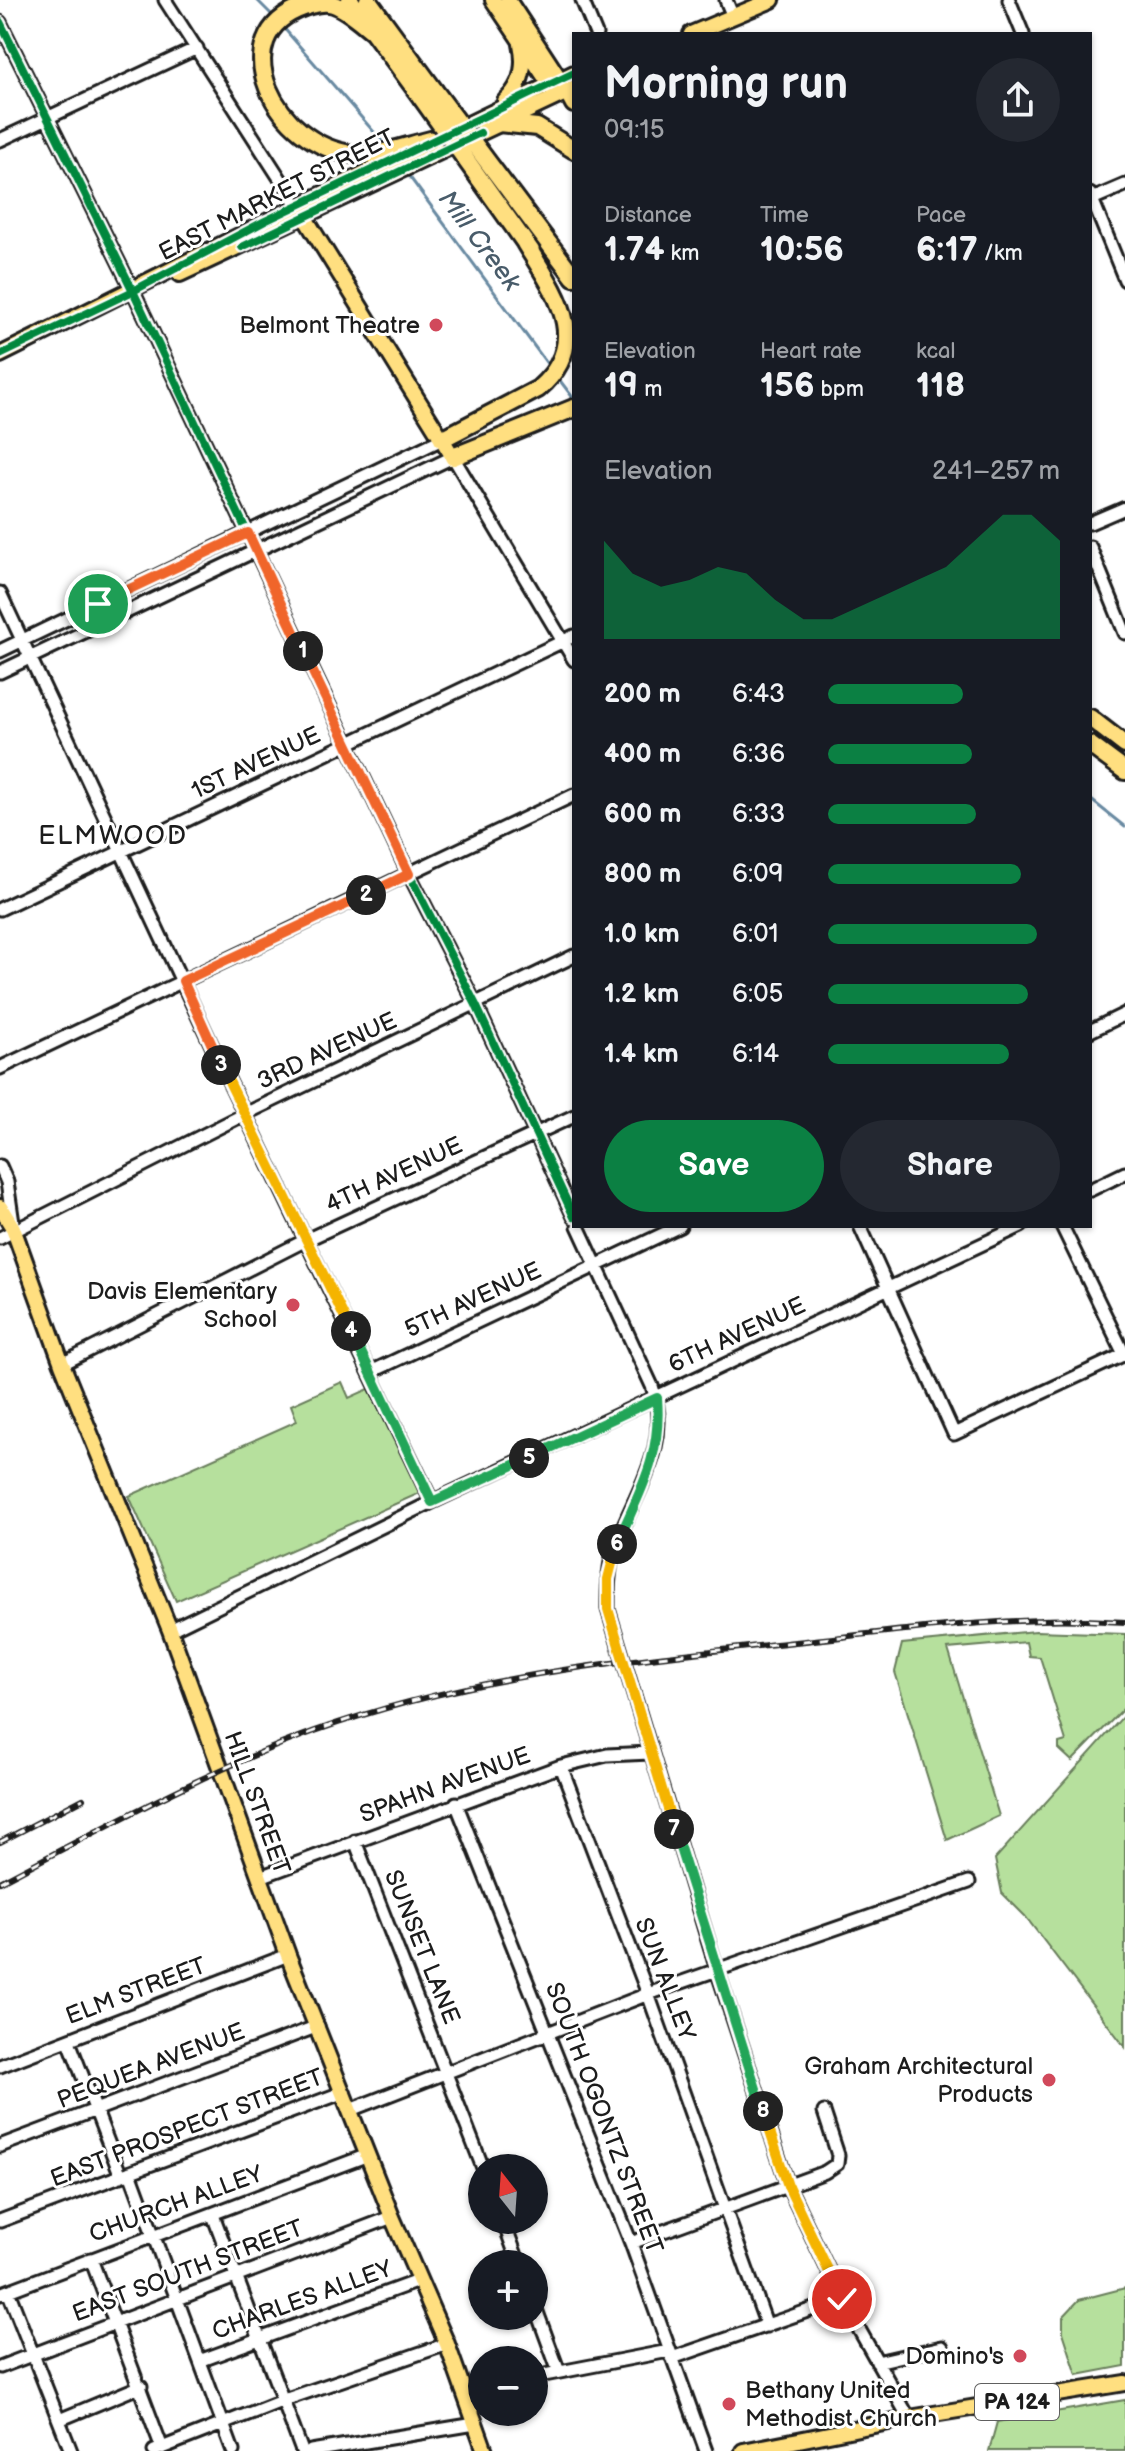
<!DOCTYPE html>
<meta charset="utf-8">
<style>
body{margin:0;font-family:"Balsamiq Sans",sans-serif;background:#242831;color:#f1f3f6;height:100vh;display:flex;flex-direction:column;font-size:30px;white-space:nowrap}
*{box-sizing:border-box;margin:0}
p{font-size:26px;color:#9ea1a6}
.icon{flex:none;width:44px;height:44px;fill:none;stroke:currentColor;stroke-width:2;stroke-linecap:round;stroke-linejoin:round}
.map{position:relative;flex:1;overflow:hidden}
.details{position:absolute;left:572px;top:32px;width:520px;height:1196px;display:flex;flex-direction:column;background:#171b24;border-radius:0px;box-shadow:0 2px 6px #0004}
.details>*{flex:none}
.needle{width:52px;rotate:343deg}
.tools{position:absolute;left:468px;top:2154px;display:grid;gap:16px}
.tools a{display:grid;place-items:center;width:80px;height:80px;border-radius:50%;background:#171b24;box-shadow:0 2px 6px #0004;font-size:40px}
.pin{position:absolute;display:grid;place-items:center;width:68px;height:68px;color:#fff;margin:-34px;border:4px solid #fff;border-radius:50%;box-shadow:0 2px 8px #0007}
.km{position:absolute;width:40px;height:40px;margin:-20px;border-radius:50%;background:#222;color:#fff;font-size:22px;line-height:40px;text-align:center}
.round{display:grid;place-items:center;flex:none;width:84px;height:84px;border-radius:42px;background:#242831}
.headline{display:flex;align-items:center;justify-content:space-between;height:136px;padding:0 32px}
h1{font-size:44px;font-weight:800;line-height:60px}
.figures{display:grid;grid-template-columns:repeat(3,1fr);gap:12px;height:136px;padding:8px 32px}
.figures div{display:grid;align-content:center}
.figures b{font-size:34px;font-weight:800}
.figures small{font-size:22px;font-weight:400}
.figures p{font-size:22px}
.chart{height:224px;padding:16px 32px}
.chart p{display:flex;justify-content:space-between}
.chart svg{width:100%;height:144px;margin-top:8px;fill:#0b8043;opacity:.7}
.primary-button{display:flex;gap:16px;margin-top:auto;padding:16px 32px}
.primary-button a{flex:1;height:92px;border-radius:48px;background:#0b8043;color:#fff;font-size:32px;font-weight:800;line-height:92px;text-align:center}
.primary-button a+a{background:#242831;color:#f1f3f6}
ul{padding:0 32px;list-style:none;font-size:26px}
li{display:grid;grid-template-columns:128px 96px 1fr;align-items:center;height:60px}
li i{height:20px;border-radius:10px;background:#0b8043}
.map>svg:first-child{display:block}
.green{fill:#b6e09d;stroke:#697e5c;stroke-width:2}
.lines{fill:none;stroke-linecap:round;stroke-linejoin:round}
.stream{stroke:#698aa2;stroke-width:3}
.minor-casing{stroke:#1c1c1c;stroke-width:17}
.major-casing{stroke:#1c1c1c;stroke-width:20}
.highway-casing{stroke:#1c1c1c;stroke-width:22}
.minor{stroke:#fff;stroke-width:11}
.major{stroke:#ffdf80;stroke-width:14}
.highway{stroke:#ffdf80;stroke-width:16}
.rail-casing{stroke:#1c1c1c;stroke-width:6}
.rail{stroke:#fff;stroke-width:3;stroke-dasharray:9;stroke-linecap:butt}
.highway-bridge-casing{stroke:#1c1c1c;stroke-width:22;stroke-linecap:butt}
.highway-bridge{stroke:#ffdf80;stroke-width:16}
.cycleway-casing{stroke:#fff;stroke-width:13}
.cycleway{stroke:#00873e;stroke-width:8}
.split-1-casing{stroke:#fff;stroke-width:16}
.split-2-casing{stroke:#fff;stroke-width:16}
.split-3-casing{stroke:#fff;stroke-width:16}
.split-4-casing{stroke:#fff;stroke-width:16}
.split-5-casing{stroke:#fff;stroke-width:16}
.split-6-casing{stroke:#fff;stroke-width:16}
.split-7-casing{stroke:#fff;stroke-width:16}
.split-8-casing{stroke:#fff;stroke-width:16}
.split-9-casing{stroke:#fff;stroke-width:16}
.split-1{stroke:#f0652b;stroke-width:10}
.split-2{stroke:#f0652b;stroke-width:10}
.split-3{stroke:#f0652b;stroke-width:10}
.split-4{stroke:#f5b400;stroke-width:10}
.split-5{stroke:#22a559;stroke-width:10}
.split-6{stroke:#22a559;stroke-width:10}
.split-7{stroke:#f5b400;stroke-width:10}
.split-8{stroke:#22a559;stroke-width:10}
.split-9{stroke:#f5b400;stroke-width:10}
.poi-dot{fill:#d1495b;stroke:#fff;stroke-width:3}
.labels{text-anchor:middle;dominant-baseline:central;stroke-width:6;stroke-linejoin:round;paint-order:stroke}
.shield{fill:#fff;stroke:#606060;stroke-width:2}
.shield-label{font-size:22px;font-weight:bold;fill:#1c1c1c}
.street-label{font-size:24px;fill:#1c1c1c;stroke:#fff}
.poi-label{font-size:24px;fill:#1c1c1c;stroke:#fff;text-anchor:end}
.water-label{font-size:26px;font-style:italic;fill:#495c6a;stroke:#fff}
.neighbourhood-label{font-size:26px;letter-spacing:2px;fill:#1c1c1c;stroke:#fff}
</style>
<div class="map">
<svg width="1125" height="2451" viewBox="0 0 1125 2451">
<rect width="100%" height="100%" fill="#fff"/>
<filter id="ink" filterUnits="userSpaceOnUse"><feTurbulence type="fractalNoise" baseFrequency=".0125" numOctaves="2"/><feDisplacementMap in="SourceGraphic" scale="16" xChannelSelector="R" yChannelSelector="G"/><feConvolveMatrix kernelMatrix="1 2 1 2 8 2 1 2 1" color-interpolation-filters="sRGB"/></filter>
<g filter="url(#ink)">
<path class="green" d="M342 1382 349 1398 373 1387 420 1493 176 1601 129 1496 297 1421 291 1405Z
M1036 1631 1125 1634V1707L1072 1761 1059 1749V1743L1066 1741 1040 1657 1029 1656 1026 1642 948 1649 999 1816 947 1840 895 1672 902 1644Z
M1125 1714V2047L1025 1916 1002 1893 995 1859Z
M1125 2288V2366L1077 2375 1063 2332V2317L1079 2300Z
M1125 2400V2451H989L997 2422Z"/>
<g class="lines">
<path class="stream" d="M257 0 274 17
M282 26 387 147
M406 172 551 369
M558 378 574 399
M1090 799 1125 827"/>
<defs>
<path id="minor" d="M165 0 297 205
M582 0 596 34
M726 0 733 17
M1009 0 1023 34
M0 22 133 291 409 874 476 1005 574 1217
M0 140 197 48
M1090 194 1125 280
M1090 200 1125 185
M1090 523 1125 508
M1090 547 1125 633
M0 593 213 1048 432 1502
M0 651 442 439
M0 672 453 457 574 660
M0 909 574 636
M1090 1031 1125 1014
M0 1068 574 795
M0 1166 7 1182 13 1223
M1090 1190 1125 1173
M578 1226 652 1386C674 1449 631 1496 613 1553 608 1572 608 1590 608 1609L717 1970 788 2186 842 2299 909 2418
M860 1226 954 1434 1125 1354
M1062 1226 1124 1354
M0 1238 245 1114 574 956
M62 1364 306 1240 574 1116
M371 1372 680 1226
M170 1630 432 1502 1021 1226
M561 1766 648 1994 767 2326
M456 1803 631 2243 706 2451
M355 1841 483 2168
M260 1877 561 1766 607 1755 650 1753
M69 2041 121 2176
M0 2066 288 1955
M350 2110 648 1994 969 1882
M0 2146 318 2026
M130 2172 233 2451
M213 2215 302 2451
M503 2220 519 2264
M0 2221 344 2092
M631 2243 825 2172 837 2164 838 2155 824 2112
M91 2259 162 2448
M8 2291 71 2451
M0 2294 368 2155
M534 2304 559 2372
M672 2358 842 2299
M202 2360 418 2281
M877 2362 942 2347
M0 2367 392 2217
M534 2377 669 2351
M462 2390 482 2387
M59 2420 141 2386
M154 2451 284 2400 447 2344
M311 2451 475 2424"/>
<path id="major" d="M493 0 553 89
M508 0 563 84
M691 34 772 0
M505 101C522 86 526 66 521 44
M452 132 574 73
M302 213 453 457
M180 274 574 89
M0 355 411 150
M0 1207 13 1228 62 1364 170 1630 288 1955 392 2217 447 2344 485 2451
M743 2451 909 2418 1125 2383"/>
<path id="highway" d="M350 0 421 97
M368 0 434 90
M374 32C362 23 348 9 333 4 325 1 312 4 304 7 220 36 276 146 353 154 383 157 408 144 436 139
M567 91 574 104
M499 123 537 127 574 150
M493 169 574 277
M479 178 531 251
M442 439 538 389C594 341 554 291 525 243
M453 457 574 408
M1090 718 1125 745
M1090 745 1125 771"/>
</defs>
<use href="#minor" class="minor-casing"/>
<use href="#major" class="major-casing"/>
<use href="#highway" class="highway-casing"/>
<use href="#minor" class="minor"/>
<use href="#major" class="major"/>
<use href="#highway" class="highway"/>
<defs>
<path id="rail" d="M0 1842 83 1799
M0 1882C103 1828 206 1771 315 1731 468 1676 617 1661 776 1644 864 1635 952 1623 1041 1620 1069 1618 1097 1621 1125 1622"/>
</defs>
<use href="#rail" class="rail-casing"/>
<use href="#rail" class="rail"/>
<defs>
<path id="highway-bridge" d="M434 90 493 169
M421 97 479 178"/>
</defs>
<use href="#highway-bridge" class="highway-bridge-casing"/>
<use href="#highway-bridge" class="highway-bridge"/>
<defs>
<path id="cycleway" d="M0 22 133 291 409 874 476 1005 574 1217
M242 247 480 133
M0 355 133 291 265 221 574 73"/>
</defs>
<use href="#cycleway" class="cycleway-casing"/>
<use href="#cycleway" class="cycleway"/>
</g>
</g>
<g class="lines" filter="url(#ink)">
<defs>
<path id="split-1" d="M98 604 248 533 303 651"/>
<path id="split-2" d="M303 651 409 874 366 895"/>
<path id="split-3" d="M221 1065 183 981 366 895"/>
<path id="split-4" d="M221 1065 351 1331"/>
<path id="split-5" d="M351 1331 432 1502 529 1458"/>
<path id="split-6" d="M529 1458 657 1398C662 1458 639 1492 617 1544"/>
<path id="split-7" d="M617 1544 608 1579V1609L674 1829"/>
<path id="split-8" d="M674 1829 763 2111"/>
<path id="split-9" d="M763 2111 788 2186 842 2299"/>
</defs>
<use href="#split-1" class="split-1-casing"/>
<use href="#split-2" class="split-2-casing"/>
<use href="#split-3" class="split-3-casing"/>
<use href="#split-4" class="split-4-casing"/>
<use href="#split-5" class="split-5-casing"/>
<use href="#split-6" class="split-6-casing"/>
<use href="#split-7" class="split-7-casing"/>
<use href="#split-8" class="split-8-casing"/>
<use href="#split-9" class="split-9-casing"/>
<use href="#split-1" class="split-1"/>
<use href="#split-2" class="split-2"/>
<use href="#split-3" class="split-3"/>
<use href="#split-4" class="split-4"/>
<use href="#split-5" class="split-5"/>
<use href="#split-6" class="split-6"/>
<use href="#split-7" class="split-7"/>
<use href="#split-8" class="split-8"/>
<use href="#split-9" class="split-9"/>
</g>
<g class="poi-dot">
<circle cx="436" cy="325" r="8"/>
<circle cx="293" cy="1305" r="8"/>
<circle cx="1049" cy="2080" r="8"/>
<circle cx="1020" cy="2356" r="8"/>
<circle cx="729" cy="2404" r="8"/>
</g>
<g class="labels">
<rect class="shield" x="975" y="2384" width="84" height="36" rx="6"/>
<g class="shield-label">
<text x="1017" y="2402">PA 124</text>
</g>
<g class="street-label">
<text transform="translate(277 195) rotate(-27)">EAST MARKET STREET</text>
<text transform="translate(256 763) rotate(-25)">1ST AVENUE</text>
<text transform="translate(327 1051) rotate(-25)">3RD AVENUE</text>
<text transform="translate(394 1175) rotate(-25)">4TH AVENUE</text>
<text transform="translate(473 1300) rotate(-25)">5TH AVENUE</text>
<text transform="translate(737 1335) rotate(-25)">6TH AVENUE</text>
<text transform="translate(445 1785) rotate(-20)">SPAHN AVENUE</text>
<text transform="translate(257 1803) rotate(70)">HILL STREET</text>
<text transform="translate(422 1947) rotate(68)">SUNSET LANE</text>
<text transform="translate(665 1979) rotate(69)">SUN ALLEY</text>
<text transform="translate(136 1991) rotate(-21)">ELM STREET</text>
<text transform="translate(151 2066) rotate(-21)">PEQUEA AVENUE</text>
<text transform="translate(604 2118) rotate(69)">SOUTH OGONTZ STREET</text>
<text transform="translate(187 2128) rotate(-21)">EAST PROSPECT STREET</text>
<text transform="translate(176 2204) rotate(-20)">CHURCH ALLEY</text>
<text transform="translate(188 2271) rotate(-21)">EAST SOUTH STREET</text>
<text transform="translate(302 2300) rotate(-20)">CHARLES ALLEY</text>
</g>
<g class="poi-label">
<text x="420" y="325">Belmont Theatre</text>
<text x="277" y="1291">Davis Elementary<tspan x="277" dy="28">School</tspan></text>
<text x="1033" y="2066">Graham Architectural<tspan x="1033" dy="28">Products</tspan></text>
<text x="1004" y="2356">Domino's</text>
<text x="745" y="2390" text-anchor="start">Bethany United<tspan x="745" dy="28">Methodist Church</tspan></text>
</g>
<g class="water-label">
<text transform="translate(479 241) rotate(53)">Mill Creek</text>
</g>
<g class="neighbourhood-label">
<text x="113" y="836">ELMWOOD</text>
</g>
</g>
</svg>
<div class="tools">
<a><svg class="needle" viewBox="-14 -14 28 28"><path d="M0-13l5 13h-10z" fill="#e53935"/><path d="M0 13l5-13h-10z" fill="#9ea1a6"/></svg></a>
<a>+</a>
<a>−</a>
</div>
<div class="pin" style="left:98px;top:604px;background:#1e9e55"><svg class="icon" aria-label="arrive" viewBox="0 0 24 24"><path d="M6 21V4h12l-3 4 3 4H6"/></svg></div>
<div class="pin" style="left:842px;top:2299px;background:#d93025"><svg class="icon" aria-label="check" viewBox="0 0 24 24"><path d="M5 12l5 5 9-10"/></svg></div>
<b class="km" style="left:303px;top:651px">1</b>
<b class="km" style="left:366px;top:895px">2</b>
<b class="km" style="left:221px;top:1065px">3</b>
<b class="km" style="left:351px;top:1331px">4</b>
<b class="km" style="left:529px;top:1458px">5</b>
<b class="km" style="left:617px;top:1544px">6</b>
<b class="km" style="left:674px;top:1829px">7</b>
<b class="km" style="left:763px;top:2111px">8</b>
<section class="details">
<div class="headline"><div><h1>Morning run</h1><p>09:15</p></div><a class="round"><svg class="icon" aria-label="share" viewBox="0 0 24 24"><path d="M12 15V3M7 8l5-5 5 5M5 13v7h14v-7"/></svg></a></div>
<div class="figures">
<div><p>Distance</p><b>1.74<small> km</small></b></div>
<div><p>Time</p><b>10:56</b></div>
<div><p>Pace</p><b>6:17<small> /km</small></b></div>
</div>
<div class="figures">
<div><p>Elevation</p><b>19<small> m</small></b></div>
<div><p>Heart rate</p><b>156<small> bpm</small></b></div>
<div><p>kcal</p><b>118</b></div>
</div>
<div class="chart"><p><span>Elevation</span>241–257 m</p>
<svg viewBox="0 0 160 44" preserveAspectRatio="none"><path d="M0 44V14L10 24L20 28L30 26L40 22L50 24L60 32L70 38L80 38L90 34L100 30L110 26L120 22L130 14L140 6L150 6L160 14V44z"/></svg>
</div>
<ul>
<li><b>200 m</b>6:43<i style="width:58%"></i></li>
<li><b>400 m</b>6:36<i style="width:62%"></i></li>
<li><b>600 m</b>6:33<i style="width:64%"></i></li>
<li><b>800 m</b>6:09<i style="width:83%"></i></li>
<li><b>1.0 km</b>6:01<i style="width:90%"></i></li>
<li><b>1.2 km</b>6:05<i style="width:86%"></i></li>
<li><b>1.4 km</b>6:14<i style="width:78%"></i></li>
</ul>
<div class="primary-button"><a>Save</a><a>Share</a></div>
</section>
</div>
